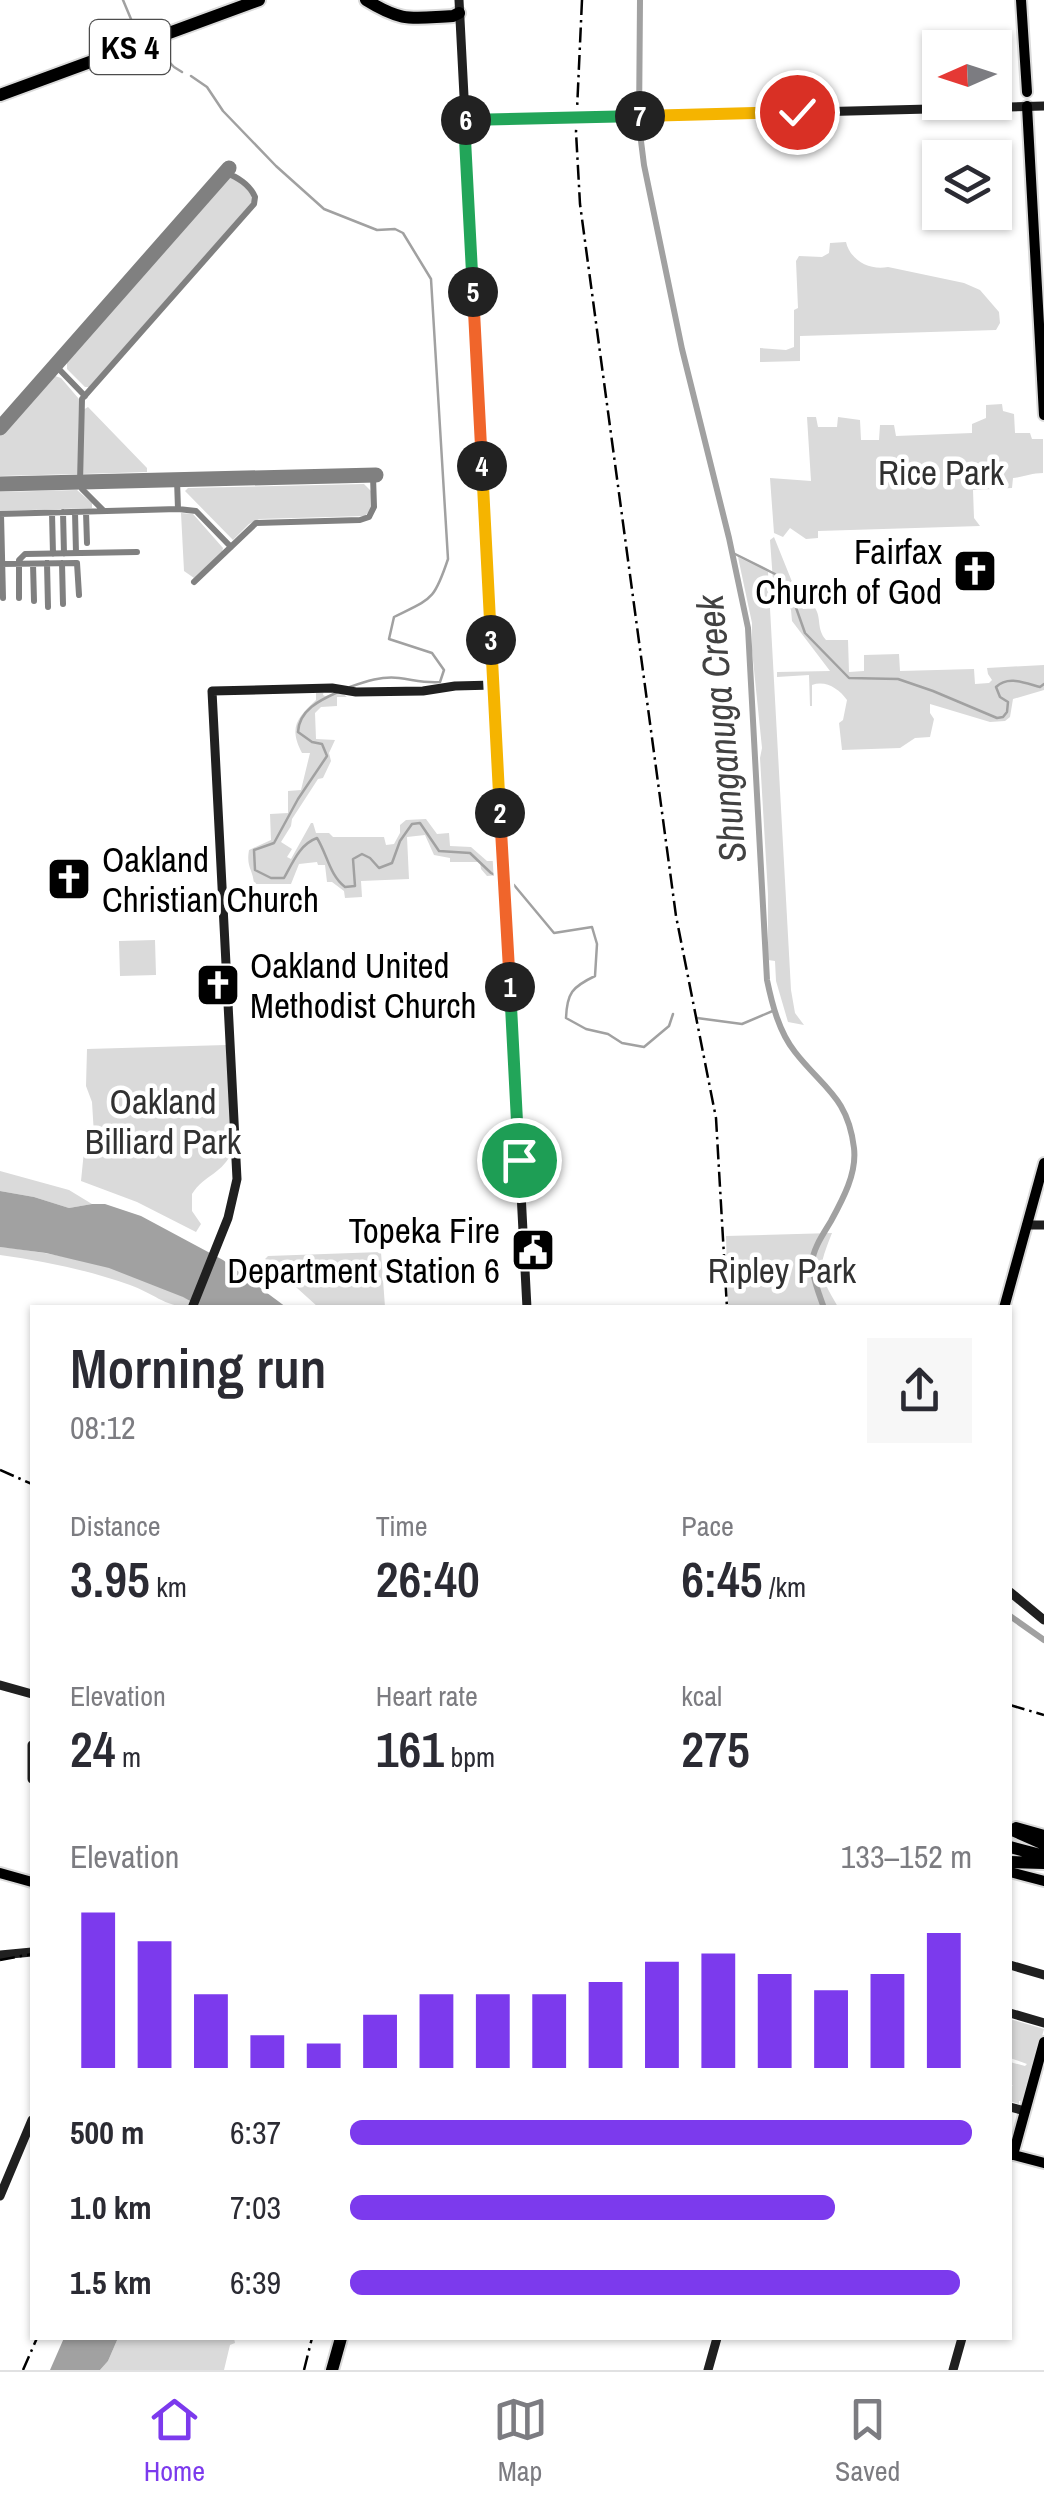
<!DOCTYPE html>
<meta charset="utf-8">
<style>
body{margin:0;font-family:"Archivo Narrow",sans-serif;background:#f7f7f7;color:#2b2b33;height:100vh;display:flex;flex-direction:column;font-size:38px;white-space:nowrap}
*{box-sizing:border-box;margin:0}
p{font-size:32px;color:#7c7c81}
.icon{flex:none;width:55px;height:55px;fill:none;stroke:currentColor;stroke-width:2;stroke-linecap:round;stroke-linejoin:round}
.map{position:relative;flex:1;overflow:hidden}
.sheet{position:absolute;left:30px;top:1305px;width:982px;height:1035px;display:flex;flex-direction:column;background:#fff;border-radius:0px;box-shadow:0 2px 8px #0004}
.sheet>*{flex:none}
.needle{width:65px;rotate:267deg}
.controls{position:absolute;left:922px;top:30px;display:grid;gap:20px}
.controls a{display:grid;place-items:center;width:90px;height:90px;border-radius:0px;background:#fff;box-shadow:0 2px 8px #0004;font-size:50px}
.pin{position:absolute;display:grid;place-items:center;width:85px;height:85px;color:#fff;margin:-42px;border:5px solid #fff;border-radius:50%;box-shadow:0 2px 10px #0007}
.km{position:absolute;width:50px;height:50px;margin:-25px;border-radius:50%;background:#222;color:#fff;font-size:28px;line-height:50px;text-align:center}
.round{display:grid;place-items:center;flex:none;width:105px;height:105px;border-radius:0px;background:#f7f7f7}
.summary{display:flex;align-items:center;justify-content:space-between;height:170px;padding:0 40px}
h1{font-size:55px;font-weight:600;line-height:75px}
.stats{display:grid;grid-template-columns:repeat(3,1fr);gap:15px;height:170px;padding:10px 40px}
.stats div{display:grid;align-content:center}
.stats b{font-size:50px;font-weight:600}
.stats small{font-size:28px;font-weight:400}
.stats p{font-size:28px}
.chart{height:280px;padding:20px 40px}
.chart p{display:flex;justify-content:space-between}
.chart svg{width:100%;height:180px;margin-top:10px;stroke:#7c3aed;stroke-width:6}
ul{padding:0 40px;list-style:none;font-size:32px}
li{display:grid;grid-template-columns:160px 120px 1fr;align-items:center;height:75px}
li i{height:25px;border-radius:12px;background:#7c3aed}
.dock{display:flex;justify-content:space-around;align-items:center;height:140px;border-top:2px solid #e1e1e2;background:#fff;font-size:28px;color:#7c7c81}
.dock a{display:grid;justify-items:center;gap:5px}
.dock .on{color:#7c3aed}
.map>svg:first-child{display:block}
.green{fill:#dadada}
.water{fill:#a1a1a1}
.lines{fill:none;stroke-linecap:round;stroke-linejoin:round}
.stream{stroke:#a1a1a1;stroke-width:2.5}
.river{stroke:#a1a1a1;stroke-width:6}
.taxiway{stroke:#808080;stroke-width:6}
.runway{stroke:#808080;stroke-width:15}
.primary-casing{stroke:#dbdbdb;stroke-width:14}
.highway-casing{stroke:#dbdbdb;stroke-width:16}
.secondary{stroke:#202020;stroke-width:9}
.primary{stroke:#000;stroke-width:10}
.highway{stroke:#000;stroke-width:12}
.rail{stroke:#000;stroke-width:2.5;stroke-dasharray:15 5 2.5 5;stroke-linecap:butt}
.split-1-casing{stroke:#fff;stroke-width:20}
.split-2-casing{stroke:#fff;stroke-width:20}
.split-3-casing{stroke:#fff;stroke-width:20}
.split-4-casing{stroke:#fff;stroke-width:20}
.split-5-casing{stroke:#fff;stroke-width:20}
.split-6-casing{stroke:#fff;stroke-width:20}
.split-7-casing{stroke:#fff;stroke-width:20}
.split-8-casing{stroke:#fff;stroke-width:20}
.split-1{stroke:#22a559;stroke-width:12}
.split-2{stroke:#f0652b;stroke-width:12}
.split-3{stroke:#f5b400;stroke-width:12}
.split-4{stroke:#f5b400;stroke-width:12}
.split-5{stroke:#f0652b;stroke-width:12}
.split-6{stroke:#22a559;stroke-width:12}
.split-7{stroke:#22a559;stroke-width:12}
.split-8{stroke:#f5b400;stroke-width:12}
.labels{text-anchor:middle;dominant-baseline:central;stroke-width:9;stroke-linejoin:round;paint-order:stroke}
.shield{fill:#fff;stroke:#4c4c4c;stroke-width:2.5}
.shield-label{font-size:32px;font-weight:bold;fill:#000}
.park-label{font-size:35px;fill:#313131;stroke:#fff}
.poi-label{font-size:35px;fill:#000;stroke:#fff;text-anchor:end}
.water-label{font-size:38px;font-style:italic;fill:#424242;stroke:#fff}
</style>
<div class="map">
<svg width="1044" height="2370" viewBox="0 0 1044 2370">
<rect width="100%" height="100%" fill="#fff"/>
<path class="green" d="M227 178C237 178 254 189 252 202L89 387H85L67 369V360Z
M846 242C850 260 870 271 888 267L964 283 980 290 999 312 1000 323 996 330 800 336V361L760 362V348L786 350 794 347V310L798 308 796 261 799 256 822 257 829 253 830 243Z
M55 376 61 378 79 399 78 474 0 476V436L50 378Z
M1002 404 1003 411 1014 414 1015 433H1030L1032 439H1043V473C1032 473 1024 477 1013 478L1012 488 973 490 974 518 980 526 818 531V538L806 539 790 528 783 537 774 533 770 478 811 481 807 417H816L818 427H837L838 417 860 420 861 440H879L880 425H894L896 436 972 433V424L986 418V405Z
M88 407 147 468V472L82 474 83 410Z
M364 484 371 491V509L365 516 259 519 249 524 233 540 185 491 188 488Z
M77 490 92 503V508L0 511V492Z
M181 513 193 514 223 548 222 552 194 578 184 571Z
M774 537 803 609 815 608C822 619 816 628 826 640H848L849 672 864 671V655L899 654 900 671 974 669 975 684 989 683 992 680 988 674 987 668 1044 665V690L1013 699 1010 717 1005 721 990 722 930 704V713L934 719 930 737 915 738 900 748 842 750 839 723 843 720 847 700C839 689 826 680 812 685V706H810L809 675 777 677V672L830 671 792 621 791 610 777 585 773 581 770 540Z
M738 557 768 572 791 990 795 1013 804 1025 788 1022 776 981 775 961 768 960V894L760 758 762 748 752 650V623Z
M316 690H324L323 695 325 696 342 693 347 697H337V706L321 707 315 713 316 739 335 740 329 753 331 761 323 778 318 779 292 819 291 826 281 842 292 849 287 857 291 859 311 823H313L316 833H329L333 837H384L386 845 394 844 400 833V825L406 820 426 819 437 834 449 833 450 846 471 847 487 861H499L500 875 487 876 481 869 480 862H450V858L434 855 425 835 407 837 409 879 361 881 362 897 345 898 344 891 332 882H327L325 865H318L317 862 299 864 291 884H254C253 869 246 868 249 850L271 840 270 814 288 813V791L301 790 310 753H302C288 727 298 717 316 700Z
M155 940 156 975 120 976 119 941Z
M226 1045 232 1151C224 1173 204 1175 192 1194V1211L201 1224 196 1232 137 1202 81 1181 84 1151H95L92 1102 86 1086 87 1049Z
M0 1171 69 1190 92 1204 69 1208 34 1197 0 1191Z
M832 1233C817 1271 818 1272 838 1307H728L726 1236Z
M0 1247C59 1253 140 1270 191 1301L188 1307C166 1307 151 1292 130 1285 88 1270 44 1261 0 1255Z
M381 1252 385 1307H318L265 1259 268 1256Z
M1010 2019 1044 2029 1034 2065 1030 2067 1033 2069 1024 2101H1019V2104L1010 2101V2085L1013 2086 1010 2083V2062L1025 2066 1027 2064 1010 2058Z
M118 2338H234L235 2343 230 2345 224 2370H100L108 2361Z"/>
<path class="water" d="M0 1191 34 1197 69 1208 92 1204H105L141 1216 223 1260 286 1307H201L183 1297 109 1268 46 1253 0 1247Z
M64 2338H118L108 2361 100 2370H50Z"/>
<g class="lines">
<path class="stream" d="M123 0 136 31
M157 49 174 67 182 72
M191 76 207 87 223 111 276 166 324 209 377 230 395 229 403 233 431 279 448 559C434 601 432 598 394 617L389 639 432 653 444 670 440 682C423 683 415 680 399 678 382 676 366 681 350 687
M731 552 775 574 794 602 805 633 849 678 898 679 933 691 997 718 1003 717 1007 712 1008 702 1000 697 996 687C1008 675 1025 683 1040 687L1044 684
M338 692C320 700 299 710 298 732L312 742 322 744 327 756 298 799 274 843 254 850 255 870 271 878H284C293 862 300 844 317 838 327 854 330 876 345 887L355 886 353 859 362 854 370 858 379 868 392 863 400 841 412 824 420 823 439 851 470 853 491 873 501 878
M508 881 514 885 554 933 592 927 597 944 595 976C572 987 567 993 566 1018L586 1029 608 1034 622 1043 644 1047 669 1026 673 1014
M697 1018 742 1024 775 1010"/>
<path class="river" d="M640 0 639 125 644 165 682 349 729 538 748 628 767 980C772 1004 779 1032 795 1052 823 1088 848 1097 854 1148 857 1173 843 1199 831 1221 824 1233 813 1248 812 1263 812 1277 819 1294 824 1308
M1010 1616 1044 1640"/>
<path class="taxiway" d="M55 365 85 396
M177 480 178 509
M104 511 82 489 80 482 82 399 254 204 255 197C250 185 237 176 224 173
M63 512 64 554
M75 512 76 553
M86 512 87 543
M52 513 53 554
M0 514 178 509 196 511 231 547
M1 514 3 598
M47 563 48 607
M62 563 63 604
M0 564 77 563 79 595
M33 564 34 601
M194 582 256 523 360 520 369 517 374 507 373 476
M19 598V560L25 554 137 552"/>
<path class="runway" d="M0 428 229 168
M0 484 376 475"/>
<defs>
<path id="primary" d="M1021 0 1027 92
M1027 106 1044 415
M1004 1308 1044 1163
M1016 1827 1044 1835
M1010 1872 1044 1881
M0 1873 32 1882
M1010 2154 1044 2163
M1013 2155 1044 2042"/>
<path id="highway" d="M366 0C403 23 411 18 453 16L459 13
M0 95 259 0
M1010 1829 1044 1844
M1010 1847 1044 1856
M1010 1862 1044 1863
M332 2370 341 2338"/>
</defs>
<use href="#primary" class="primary-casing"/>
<use href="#highway" class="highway-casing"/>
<path class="secondary" d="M459 0 527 1308
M464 121 1044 106
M1027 1225H1044
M192 1308 228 1218 237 1179 212 691 332 688 356 692 423 691 455 686 494 685
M1010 1592 1044 1620
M0 1685 32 1694
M32 1745V1779
M0 1955 32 1952
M1010 1965 1044 1975
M1010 2013 1044 2023
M1010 2107 1025 2111
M0 2196 32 2120
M708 2370 717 2338
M953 2370 962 2338"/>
<use href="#primary" class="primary"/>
<use href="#highway" class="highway"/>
<path class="rail" d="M582 0 576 132 580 204 676 916 716 1118 727 1308
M0 1470 32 1484
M1010 1705 1044 1715
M0 1960 32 1954
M23 2370 37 2338
M304 2370 312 2338"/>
</g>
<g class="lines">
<defs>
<path id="split-1" d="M510 987 519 1160"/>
<path id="split-2" d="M500 813 510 987"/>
<path id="split-3" d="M491 640 500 813"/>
<path id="split-4" d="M482 466 491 640"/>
<path id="split-5" d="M473 292 482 466"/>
<path id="split-6" d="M466 120H464L473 292"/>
<path id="split-7" d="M466 120 640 116"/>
<path id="split-8" d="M640 116 797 112"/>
</defs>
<use href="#split-1" class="split-1-casing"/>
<use href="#split-2" class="split-2-casing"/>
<use href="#split-3" class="split-3-casing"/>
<use href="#split-4" class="split-4-casing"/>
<use href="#split-5" class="split-5-casing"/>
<use href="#split-6" class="split-6-casing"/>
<use href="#split-7" class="split-7-casing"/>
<use href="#split-8" class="split-8-casing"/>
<use href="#split-1" class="split-1"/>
<use href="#split-2" class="split-2"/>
<use href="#split-3" class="split-3"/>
<use href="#split-4" class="split-4"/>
<use href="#split-5" class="split-5"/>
<use href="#split-6" class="split-6"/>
<use href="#split-7" class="split-7"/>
<use href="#split-8" class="split-8"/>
</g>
<defs>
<symbol id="church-square" viewBox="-11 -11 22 22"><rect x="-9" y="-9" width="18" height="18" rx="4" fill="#000" stroke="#fff"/><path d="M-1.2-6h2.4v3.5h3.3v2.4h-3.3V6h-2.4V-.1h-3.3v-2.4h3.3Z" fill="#fff"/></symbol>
<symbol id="civic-square" viewBox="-11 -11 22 22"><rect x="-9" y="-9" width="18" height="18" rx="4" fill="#000" stroke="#fff"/><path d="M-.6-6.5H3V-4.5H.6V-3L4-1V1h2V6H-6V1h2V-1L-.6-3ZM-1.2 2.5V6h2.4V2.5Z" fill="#fff"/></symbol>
</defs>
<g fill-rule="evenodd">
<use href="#church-square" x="950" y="546" width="50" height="50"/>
<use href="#church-square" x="44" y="854" width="50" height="50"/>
<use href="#church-square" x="193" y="960" width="50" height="50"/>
<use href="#civic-square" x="508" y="1225" width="50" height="50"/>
</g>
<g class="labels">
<rect class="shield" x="90" y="20" width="80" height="54" rx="8"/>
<g class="shield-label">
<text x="130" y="47">KS 4</text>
</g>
<g class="park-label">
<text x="941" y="472">Rice Park</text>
<text x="163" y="1101">Oakland<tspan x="163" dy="40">Billiard Park</tspan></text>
<text x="782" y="1270">Ripley Park</text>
</g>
<g class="poi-label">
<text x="942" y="551">Fairfax<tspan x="942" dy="40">Church of God</tspan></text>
<text x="102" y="859" text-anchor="start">Oakland<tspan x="102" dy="40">Christian Church</tspan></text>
<text x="250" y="965" text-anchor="start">Oakland United<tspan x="250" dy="40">Methodist Church</tspan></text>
<text x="500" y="1230">Topeka Fire<tspan x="500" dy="40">Department Station 6</tspan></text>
</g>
<g class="water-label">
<text transform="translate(721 729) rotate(-95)">Shunganuga Creek</text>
</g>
</g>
</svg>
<div class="controls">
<a><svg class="needle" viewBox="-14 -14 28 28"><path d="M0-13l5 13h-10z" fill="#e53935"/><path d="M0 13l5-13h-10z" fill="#7c7c81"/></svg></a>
<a><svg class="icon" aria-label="layers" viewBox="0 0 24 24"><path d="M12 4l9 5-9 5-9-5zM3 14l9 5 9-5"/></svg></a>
</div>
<div class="pin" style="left:519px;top:1160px;background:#1e9e55"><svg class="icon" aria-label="arrive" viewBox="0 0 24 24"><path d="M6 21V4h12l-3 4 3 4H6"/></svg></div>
<div class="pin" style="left:797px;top:112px;background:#d93025"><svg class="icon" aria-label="check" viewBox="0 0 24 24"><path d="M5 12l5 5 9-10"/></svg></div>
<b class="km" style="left:510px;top:987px">1</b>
<b class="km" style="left:500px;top:813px">2</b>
<b class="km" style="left:491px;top:640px">3</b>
<b class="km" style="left:482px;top:466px">4</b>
<b class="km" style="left:473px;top:292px">5</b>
<b class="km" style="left:466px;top:120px">6</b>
<b class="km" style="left:640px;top:116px">7</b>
<section class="sheet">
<div class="summary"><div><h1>Morning run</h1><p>08:12</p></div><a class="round"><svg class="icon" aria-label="share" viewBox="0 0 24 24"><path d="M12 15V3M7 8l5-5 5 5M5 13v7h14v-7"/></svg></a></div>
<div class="stats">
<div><p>Distance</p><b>3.95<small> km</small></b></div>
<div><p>Time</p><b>26:40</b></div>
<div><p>Pace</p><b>6:45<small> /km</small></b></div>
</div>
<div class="stats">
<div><p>Elevation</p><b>24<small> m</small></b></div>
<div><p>Heart rate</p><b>161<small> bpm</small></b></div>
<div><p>kcal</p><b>275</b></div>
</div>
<div class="chart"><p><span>Elevation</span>133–152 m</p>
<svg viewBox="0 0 160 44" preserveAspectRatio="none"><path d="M5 44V6M15 44V13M25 44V26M35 44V36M45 44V38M55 44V31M65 44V26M75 44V26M85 44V26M95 44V23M105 44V18M115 44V16M125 44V21M135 44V25M145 44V21M155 44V11"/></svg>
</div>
<ul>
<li><b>500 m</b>6:37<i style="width:100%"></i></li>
<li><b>1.0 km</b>7:03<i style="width:78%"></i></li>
<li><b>1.5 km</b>6:39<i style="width:98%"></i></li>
</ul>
</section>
</div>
<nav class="dock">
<a class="on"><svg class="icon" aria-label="home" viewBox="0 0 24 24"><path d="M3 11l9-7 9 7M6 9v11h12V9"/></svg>Home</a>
<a><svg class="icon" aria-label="map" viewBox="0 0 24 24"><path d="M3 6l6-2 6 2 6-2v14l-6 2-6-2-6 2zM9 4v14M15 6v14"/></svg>Map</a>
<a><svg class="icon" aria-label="saved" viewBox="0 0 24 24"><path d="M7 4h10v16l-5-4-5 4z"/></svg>Saved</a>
</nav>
